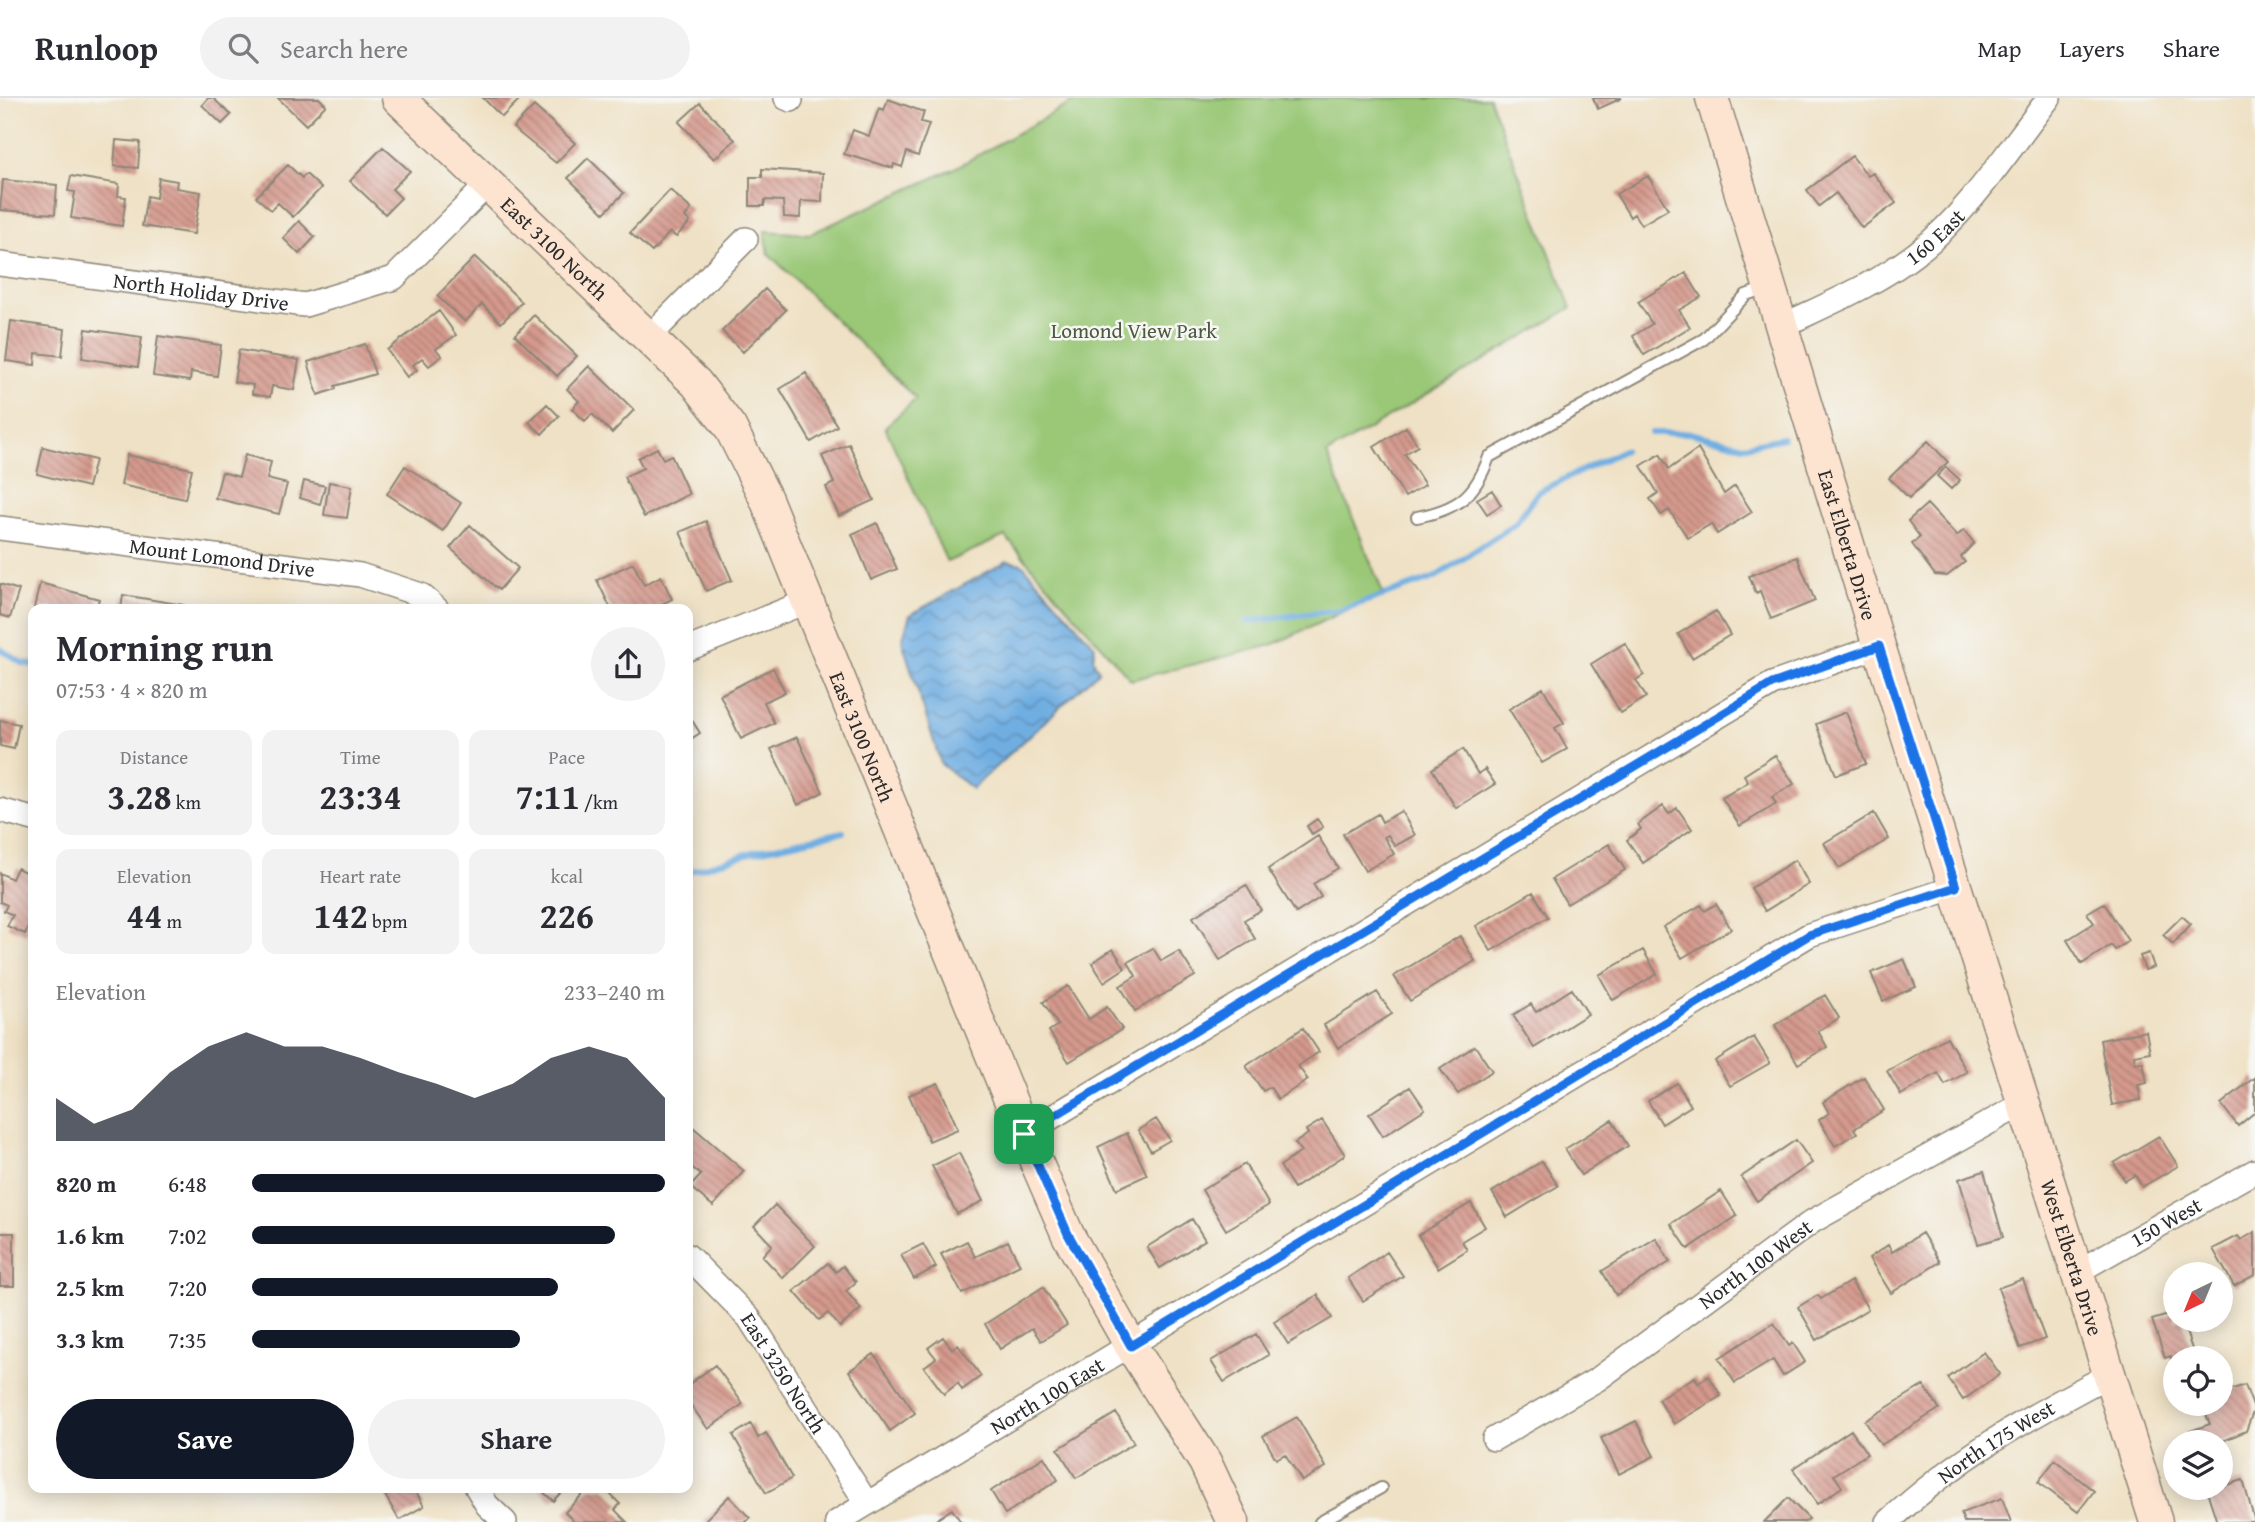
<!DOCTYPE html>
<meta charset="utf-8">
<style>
body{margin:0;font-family:"Gentium Book Plus",serif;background:#f2f2f3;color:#2b2b33;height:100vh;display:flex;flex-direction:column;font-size:26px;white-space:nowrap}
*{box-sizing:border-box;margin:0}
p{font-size:23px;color:#7c7c81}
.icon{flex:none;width:38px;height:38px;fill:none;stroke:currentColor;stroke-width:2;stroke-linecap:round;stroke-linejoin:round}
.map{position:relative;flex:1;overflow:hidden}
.drawer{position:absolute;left:28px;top:506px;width:665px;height:889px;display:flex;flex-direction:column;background:#fff;border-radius:14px;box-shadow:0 4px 18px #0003}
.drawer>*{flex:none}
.needle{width:46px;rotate:223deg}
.tools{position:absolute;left:2163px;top:1164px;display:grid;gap:14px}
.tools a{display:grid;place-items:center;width:70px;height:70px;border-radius:50%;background:#fff;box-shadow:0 4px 18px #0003;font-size:35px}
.pin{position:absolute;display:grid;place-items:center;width:60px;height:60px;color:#fff;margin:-30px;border-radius:14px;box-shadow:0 4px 10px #0006}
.round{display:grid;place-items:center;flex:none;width:74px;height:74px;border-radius:37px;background:#f2f2f3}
.head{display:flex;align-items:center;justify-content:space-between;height:119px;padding:0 28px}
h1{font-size:38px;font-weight:800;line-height:52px}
.metrics{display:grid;grid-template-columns:repeat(3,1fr);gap:10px;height:119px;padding:7px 28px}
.metrics div{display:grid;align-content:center;border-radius:14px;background:#f2f2f3;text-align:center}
.metrics b{font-size:35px;font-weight:800}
.metrics small{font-size:19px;font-weight:400}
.metrics p{font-size:19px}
.chart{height:196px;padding:14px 28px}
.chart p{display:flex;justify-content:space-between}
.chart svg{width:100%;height:126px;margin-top:7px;fill:#111827;opacity:.7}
.primary-button{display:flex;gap:14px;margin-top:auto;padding:14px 28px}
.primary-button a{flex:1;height:80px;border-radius:42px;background:#111827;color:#fff;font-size:28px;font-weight:800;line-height:80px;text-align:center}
.primary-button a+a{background:#f2f2f3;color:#2b2b33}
ul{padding:0 28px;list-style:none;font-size:23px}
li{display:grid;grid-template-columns:112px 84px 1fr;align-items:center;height:52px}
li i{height:18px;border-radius:9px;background:#111827}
header{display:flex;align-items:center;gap:42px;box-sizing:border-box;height:98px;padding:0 35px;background:#fff;border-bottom:2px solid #e1e1e2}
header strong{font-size:33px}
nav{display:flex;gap:38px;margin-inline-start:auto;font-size:24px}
.search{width:490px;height:63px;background:#f2f2f3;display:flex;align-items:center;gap:18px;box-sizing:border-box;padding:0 24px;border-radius:38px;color:#7c7c81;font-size:26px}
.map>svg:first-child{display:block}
.green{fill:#9ac877;stroke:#627a51;stroke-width:2}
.water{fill:url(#water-waves);stroke:#4e6c86;stroke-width:2}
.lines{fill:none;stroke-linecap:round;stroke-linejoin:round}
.stream{stroke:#70aee2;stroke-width:6}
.building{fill:url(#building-back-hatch)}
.lane-casing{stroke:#8d8678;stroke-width:14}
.street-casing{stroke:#8d8678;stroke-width:26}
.secondary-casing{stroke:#8d8678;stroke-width:35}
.lane{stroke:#fff;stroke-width:10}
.street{stroke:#fff;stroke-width:23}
.secondary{stroke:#fde4d1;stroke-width:32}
.route-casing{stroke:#fff;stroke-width:14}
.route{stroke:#1a73e8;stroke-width:9}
.labels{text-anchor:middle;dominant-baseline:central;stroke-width:5;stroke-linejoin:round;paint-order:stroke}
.street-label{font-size:21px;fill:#2b2b2b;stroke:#f6f6f2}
.park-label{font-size:21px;fill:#4c5a42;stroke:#f6f6f2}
</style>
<header>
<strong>Runloop</strong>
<div class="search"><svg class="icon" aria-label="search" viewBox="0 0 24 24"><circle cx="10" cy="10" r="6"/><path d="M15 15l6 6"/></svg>Search here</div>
<nav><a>Map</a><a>Layers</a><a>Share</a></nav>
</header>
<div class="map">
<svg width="2255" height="1424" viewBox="0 0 2255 1424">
<defs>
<pattern id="water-waves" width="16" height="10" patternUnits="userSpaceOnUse" patternTransform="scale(1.75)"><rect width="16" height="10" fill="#70aee2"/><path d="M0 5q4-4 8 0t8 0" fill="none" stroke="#5c8eb7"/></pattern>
<pattern id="building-back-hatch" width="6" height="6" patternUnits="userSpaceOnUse" patternTransform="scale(1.75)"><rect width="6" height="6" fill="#d5998d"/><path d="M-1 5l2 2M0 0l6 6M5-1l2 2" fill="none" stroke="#ad7d73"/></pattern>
</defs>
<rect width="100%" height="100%" fill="#f6f6f2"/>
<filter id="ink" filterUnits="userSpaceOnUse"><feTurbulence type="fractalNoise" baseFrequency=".0143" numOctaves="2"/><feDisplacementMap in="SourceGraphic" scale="14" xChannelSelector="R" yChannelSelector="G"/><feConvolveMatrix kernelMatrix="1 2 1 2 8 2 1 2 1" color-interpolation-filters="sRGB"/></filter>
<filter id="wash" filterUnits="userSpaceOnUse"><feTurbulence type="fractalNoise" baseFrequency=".00686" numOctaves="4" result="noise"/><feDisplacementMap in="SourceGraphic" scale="28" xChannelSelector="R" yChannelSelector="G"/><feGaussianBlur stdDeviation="1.57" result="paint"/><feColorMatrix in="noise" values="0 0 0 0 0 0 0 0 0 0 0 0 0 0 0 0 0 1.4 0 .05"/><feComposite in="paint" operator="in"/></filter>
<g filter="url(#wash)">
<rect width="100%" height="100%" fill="#efe1c5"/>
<path class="green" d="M1080 0H1489L1571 210 1327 356 1383 495 1272 547 1131 582 1005 438 947 464 885 329 916 301 768 155 765 133 810 136 953 71Z"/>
<path class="water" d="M1007 463 1022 466 1095 548 1093 561 1099 573 972 691 941 666 902 543 910 517Z"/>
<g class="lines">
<path class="stream" d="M1651 335H1689L1744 348 1783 340
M1248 523 1341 512 1434 480 1515 426 1538 394 1624 352
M0 551 22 565 33 567
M688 774 753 754 843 734"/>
</g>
<g id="blocks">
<path class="building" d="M208 0H213L231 17 222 26 202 7Z
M278 0H319L326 7 306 27Z
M483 0H521L502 19Z
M1593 0H1622L1598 11Z
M888 1 924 14 921 24 929 26 918 58 907 54 902 69 894 66 893 70 844 56 853 32 869 38 879 10 884 12Z
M700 5 735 42 714 61 679 24Z
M534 8 575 45 556 65 513 30Z
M116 42 140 44 138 70 114 68Z
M383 49 410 73 392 91 401 100 385 116 350 83Z
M1852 58 1868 78 1873 75 1896 105 1862 130 1836 95 1819 108 1807 92Z
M588 60 624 95 604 115 568 80Z
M288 67 302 80 306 76 321 90 293 119 278 105 271 112 256 99Z
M762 71 823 75 822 104 801 103 800 120 784 119 783 103 765 102 764 108H750V79H762Z
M71 78 119 86 118 98 126 99 122 128 71 120 75 94 68 93Z
M1648 78 1668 111 1641 127 1634 116 1630 119 1616 96Z
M159 80 177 83 176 90 201 94 194 136 142 128 147 98 156 100Z
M3 82 57 87 55 116 0 112Z
M670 92 691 111 685 119 690 124 676 139 670 134 652 154 630 135Z
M299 123 315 139 299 156 283 140Z
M475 159 522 204 501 225 482 206 465 224 437 198Z
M1686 175 1701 199 1679 212 1690 229 1644 257 1633 238 1652 226 1638 204Z
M765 191 786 212 743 254 722 233Z
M439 213 456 237 436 251 442 258 429 268 422 260 413 267 417 272 407 279 387 252Z
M534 217 577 258 557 278 515 237Z
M11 223 65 231 62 258 36 255 35 267 6 263Z
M86 231 142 239 138 269 82 260Z
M158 238 221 247 217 278 191 274 190 283 153 278Z
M365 246 375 276 335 288 336 291 318 297 308 264Z
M239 252 299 262 294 292 272 288 270 299 252 296 253 287 234 284Z
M589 268 634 312 612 335 592 316 585 323 572 311 579 303 567 291Z
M806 275 837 328 811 344 780 291Z
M547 306 559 318 542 336 529 324Z
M1406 329 1418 348 1405 356 1425 387 1405 399 1374 349Z
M1928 343 1948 364 1909 400 1889 380Z
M849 346 874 402 839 418 826 389 834 385 822 358Z
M43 349 95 362 88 389 37 376Z
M657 350 663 361 671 357 689 396 644 419 624 379 643 370 638 360Z
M1698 351 1724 396 1735 388 1752 414 1717 436 1711 426 1688 440 1669 412 1661 417 1650 401 1658 395 1641 368 1660 356 1669 371Z
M127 357 192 371 185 401 121 387Z
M245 357 271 364 267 381 287 386 279 416 215 400 222 374 239 379Z
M405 368 461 405 443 433 387 396Z
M1946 369 1960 382 1951 391 1937 378Z
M304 383 325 388 320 406 300 400Z
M329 384 352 388 347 420 324 417Z
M1492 392 1501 407 1487 416 1477 401Z
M1927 406 1957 438 1964 432 1974 445 1961 459 1965 464 1947 478 1935 477 1912 446 1920 439 1908 423Z
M706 423 732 482 706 493 680 434Z
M877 425 897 471 871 482 852 436Z
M470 427 518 470 499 492 450 450Z
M1797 459 1815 503 1771 521 1760 493 1756 495 1749 478Z
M633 465 644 487 661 478 672 501 652 511H611L597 482Z
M40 485 99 501 96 511 34 510Z
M0 486 19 492 10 520 0 517Z
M123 497 184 507 183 511H121Z
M1716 513 1730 537 1692 560 1678 536Z
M1625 545 1644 577 1636 582 1646 599 1621 615 1591 566Z
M773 570 785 594 764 604 774 625 741 641 720 597Z
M1543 590 1564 625 1555 630 1567 651 1542 665 1509 611Z
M1846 614 1866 666 1836 677 1816 626Z
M688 616 700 635 688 643Z
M0 622 19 626 14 651 0 648Z
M797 639 823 694 798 707 771 651Z
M1463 651 1478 676 1485 671 1495 686 1456 710 1432 671Z
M1775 657 1794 686 1772 699 1776 706 1740 728 1722 700 1748 684 1744 677Z
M1663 708 1669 716 1677 710 1692 731 1643 765 1627 742 1641 731 1638 726Z
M1401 713 1415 737 1395 748 1388 737 1384 739 1394 756 1365 773 1343 736 1378 716 1382 724Z
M1874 715 1889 741 1839 770 1824 745Z
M1317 721 1323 729 1312 736 1307 728Z
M1318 738 1338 770 1313 786 1321 799 1296 815 1268 771Z
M1609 746 1625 772 1567 806 1552 781Z
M1795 762 1809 786 1765 813 1751 790Z
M17 770 33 778V819L25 836 7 828 13 817 4 813 7 807 0 804V775L12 781Z
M1246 787 1261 812 1244 822 1255 841 1220 862 1193 819Z
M1533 794 1548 819 1491 853 1476 828Z
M2104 805 2128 843 2115 852 2111 847 2082 866 2067 842 2094 825 2087 815Z
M1716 806 1731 831 1682 860 1663 829 1701 807 1705 813Z
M2182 818 2191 826 2173 846 2163 837Z
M1460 838 1475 863 1410 903 1394 878Z
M1153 850 1161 863 1179 853 1195 878 1135 913 1120 888 1136 878 1128 864Z
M1113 851 1125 870 1104 884 1092 865Z
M1643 852 1657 876 1613 902 1599 877Z
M2149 855 2154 869 2145 872 2140 858Z
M1904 861 1916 889 1883 903 1871 875Z
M1068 888 1089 921 1107 909 1122 931 1069 964 1049 933 1058 927 1043 904Z
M1572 891 1588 916 1534 950 1513 917 1531 906 1536 914Z
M1377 894 1392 916 1338 950 1324 927Z
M1825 897 1839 920 1818 933 1827 949 1798 966 1775 927Z
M1303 930 1319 954 1298 968 1308 982 1278 1001 1270 989 1263 993 1246 968Z
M2146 933 2150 954 2134 957 2135 965 2143 964 2147 985 2138 987 2141 1002 2112 1007 2100 942Z
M1754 939 1770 965 1730 988 1715 963Z
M1947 939 1967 974 1945 987 1938 975 1901 997 1887 973Z
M1475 948 1492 973 1458 996 1440 971Z
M1864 979 1884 1012 1854 1031 1857 1035 1835 1048 1819 1022 1829 1015 1823 1004Z
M2255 979V1014L2238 1028 2221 1006Z
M938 985 958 1031 929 1043 909 997Z
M1677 985 1691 1008 1662 1026 1648 1003Z
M1410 989 1425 1011 1383 1038 1369 1016Z
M1156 1021 1170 1042 1151 1053 1138 1032Z
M1322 1022 1345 1057 1294 1090 1280 1068 1301 1054 1295 1045 1308 1036 1306 1032Z
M1612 1022 1628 1048 1581 1077 1565 1051Z
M693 1029 744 1073 713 1108 690 1089 701 1077 688 1066V1035Z
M1127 1035 1147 1077 1117 1091 1098 1049Z
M2159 1038 2178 1068 2142 1089 2135 1077 2125 1083 2114 1065Z
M1796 1042 1812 1065 1757 1103 1741 1079Z
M959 1055 983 1103 957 1116 932 1068Z
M1542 1063 1558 1088 1507 1119 1492 1094Z
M1245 1066 1269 1107 1226 1132 1202 1092Z
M1984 1073 2003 1139 1978 1146 1959 1081Z
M1721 1093 1737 1118 1688 1151 1671 1126Z
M1471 1105 1485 1129 1462 1143 1467 1152 1438 1170 1418 1137Z
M775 1107 815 1148 783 1180 762 1158 772 1147 754 1128Z
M1192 1121 1205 1142 1160 1170 1147 1149Z
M2255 1134V1177L2234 1188 2213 1151 2238 1138 2241 1142Z
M0 1135H14V1188H0Z
M1922 1135 1940 1164 1891 1195 1869 1160 1888 1147 1892 1154Z
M1656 1140 1670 1164 1616 1197 1602 1173Z
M967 1143 975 1159 1008 1143 1020 1167 962 1196 941 1156Z
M923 1146 936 1169 914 1181 901 1157Z
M1387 1154 1403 1178 1363 1203 1348 1180Z
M828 1165 836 1174 843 1168 856 1184 846 1193 861 1211 840 1229 828 1215 819 1222 794 1193Z
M2023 1181 2045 1241 2020 1250 1998 1190Z
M1851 1183 1868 1211 1817 1242 1798 1209 1818 1197 1821 1201Z
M1043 1189 1067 1227 1041 1243 1032 1230 1000 1251 985 1226Z
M1318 1197 1332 1220 1288 1246 1274 1224Z
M2175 1215V1222H2182L2195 1260H2175V1271L2171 1258 2165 1260 2152 1222Z
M1774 1225 1789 1248 1793 1245 1805 1264 1783 1278 1773 1262 1735 1285 1719 1260Z
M1256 1236 1269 1257 1224 1284 1211 1263Z
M943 1239 952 1251 958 1247 981 1278 962 1292 958 1285 944 1296 924 1269 936 1260 928 1250Z
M1984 1254 2000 1276 1963 1302 1948 1280Z
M874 1256 915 1315 890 1333 849 1273Z
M715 1267 743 1306 708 1331 688 1303V1287Z
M1709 1278 1721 1298 1674 1326 1658 1301 1695 1279 1698 1285Z
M1924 1287 1939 1311 1881 1347 1865 1323Z
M2245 1287 2254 1311 2246 1333 2220 1344H2194L2190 1333 2210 1326 2205 1314 2198 1311 2197 1306H2221V1289L2225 1288 2227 1293Z
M1116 1315 1134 1345 1076 1380 1058 1351Z
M1297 1319 1326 1369 1302 1383 1285 1356 1276 1361 1263 1338Z
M1636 1323 1654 1358 1619 1376 1601 1340Z
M751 1326 758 1340 766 1335 792 1380 766 1395 733 1337Z
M1851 1332 1867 1356 1834 1377 1842 1389 1817 1406 1793 1371Z
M1044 1359 1058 1382 1005 1416 991 1393Z
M2055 1362 2094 1393 2078 1414 2038 1384Z
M2243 1382 2255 1424H2217L2207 1393Z
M381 1390H414L424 1408 399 1422Z
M539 1390H565L553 1403Z
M589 1390H604L620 1406 615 1412 627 1424H574L565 1414Z
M729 1398 750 1420 746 1424H703Z
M1788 1400 1809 1421 1805 1424H1764Z
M2002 1400 2011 1424H1964L1961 1415Z
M952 1411 961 1424H933Z"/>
</g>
</g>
<g filter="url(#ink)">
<use href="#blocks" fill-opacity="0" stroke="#8d8678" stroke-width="2"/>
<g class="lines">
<defs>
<path id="lane" d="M1417 419C1458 411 1475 398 1489 359L1704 241 1746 197 1766 190
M1320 1424 1381 1390"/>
<g id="street">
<path d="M786 0 791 2"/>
<path id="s1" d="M0 166 305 207 394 180 488 86"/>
<path id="s2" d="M1782 228C1828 206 1877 186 1918 154 1970 113 2008 52 2049 0"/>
<path d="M649 239 746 141"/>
<path id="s3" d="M0 430 360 477 421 497 437 511"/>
<path d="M688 551 808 503"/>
<path d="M0 712 33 721"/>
<path d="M1024 1036 1772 586 1879 548"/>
<path id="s4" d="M688 1158 749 1220 866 1404"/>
<path id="s5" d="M2077 1174 2255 1073"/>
<path id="s6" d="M1494 1341 1598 1281 1813 1123 2024 1005"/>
<path d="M477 1390 487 1407 505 1424"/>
<path id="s7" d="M837 1424 1809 837 1956 789"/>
<path id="s8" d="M1888 1424C1956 1360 2029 1319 2111 1276"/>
</g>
<g id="secondary">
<path id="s9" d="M398 0 696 285 730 329 766 401 1024 1036 1068 1137 1131 1248 1205 1364 1233 1424"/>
<path id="s10" d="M1712 0 1879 548 2156 1424"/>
</g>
</defs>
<use href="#lane" class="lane-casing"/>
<use href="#street" class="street-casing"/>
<use href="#secondary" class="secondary-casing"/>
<use href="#lane" class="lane"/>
<use href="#street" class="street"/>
<use href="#secondary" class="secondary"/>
</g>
</g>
<g class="lines" filter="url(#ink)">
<defs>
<path id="route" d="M1879 548 1956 789 1809 837 1131 1248 1068 1136 1024 1036 1772 586Z"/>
</defs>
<use href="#route" class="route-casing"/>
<use href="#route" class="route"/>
</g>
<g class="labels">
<g class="street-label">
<text stroke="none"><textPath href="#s2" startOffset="178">160 East</textPath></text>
<text stroke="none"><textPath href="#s9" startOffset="217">East 3100 North</textPath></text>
<text stroke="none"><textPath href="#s1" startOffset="203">North Holiday Drive</textPath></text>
<text stroke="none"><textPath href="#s10" startOffset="467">East Elberta Drive</textPath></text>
<text stroke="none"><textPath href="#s3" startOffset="224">Mount Lomond Drive</textPath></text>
<text stroke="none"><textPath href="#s9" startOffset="805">East 3100 North</textPath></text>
<text stroke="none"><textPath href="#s5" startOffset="102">150 West</textPath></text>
<text stroke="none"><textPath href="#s10" startOffset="1214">West Elberta Drive</textPath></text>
<text stroke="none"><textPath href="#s6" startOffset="315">North 100 West</textPath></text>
<text stroke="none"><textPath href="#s4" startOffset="152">East 3250 North</textPath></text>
<text stroke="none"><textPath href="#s7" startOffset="245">North 100 East</textPath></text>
<text stroke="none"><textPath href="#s8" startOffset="135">North 175 West</textPath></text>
</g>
<g class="park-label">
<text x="1134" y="232">Lomond View Park</text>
</g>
</g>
</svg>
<div class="tools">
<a><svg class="needle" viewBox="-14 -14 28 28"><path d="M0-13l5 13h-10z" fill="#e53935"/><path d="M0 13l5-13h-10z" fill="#7c7c81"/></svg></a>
<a><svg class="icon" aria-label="locate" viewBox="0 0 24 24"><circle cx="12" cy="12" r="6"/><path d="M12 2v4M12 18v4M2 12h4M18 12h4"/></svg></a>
<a><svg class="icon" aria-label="layers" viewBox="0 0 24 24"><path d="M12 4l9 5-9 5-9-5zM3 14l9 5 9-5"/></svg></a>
</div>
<div class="pin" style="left:1024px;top:1036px;background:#1e9e55"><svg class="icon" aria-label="arrive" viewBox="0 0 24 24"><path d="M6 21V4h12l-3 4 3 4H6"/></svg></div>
<section class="drawer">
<div class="head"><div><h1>Morning run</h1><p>07:53 · 4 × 820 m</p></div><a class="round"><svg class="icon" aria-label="share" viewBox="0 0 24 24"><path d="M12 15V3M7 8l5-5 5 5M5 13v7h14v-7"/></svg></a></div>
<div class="metrics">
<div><p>Distance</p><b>3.28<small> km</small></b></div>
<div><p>Time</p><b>23:34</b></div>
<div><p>Pace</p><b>7:11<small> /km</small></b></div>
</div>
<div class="metrics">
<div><p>Elevation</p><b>44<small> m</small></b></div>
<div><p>Heart rate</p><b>142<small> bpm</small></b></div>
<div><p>kcal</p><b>226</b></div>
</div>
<div class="chart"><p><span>Elevation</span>233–240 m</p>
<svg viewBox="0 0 160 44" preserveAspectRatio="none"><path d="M0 44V29L10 38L20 33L30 20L40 11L50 6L60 11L70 11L80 15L90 20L100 24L110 29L120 24L130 15L140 11L150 15L160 29V44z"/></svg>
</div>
<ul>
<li><b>820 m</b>6:48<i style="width:100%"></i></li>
<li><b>1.6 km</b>7:02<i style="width:88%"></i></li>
<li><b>2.5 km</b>7:20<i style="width:74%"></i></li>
<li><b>3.3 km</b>7:35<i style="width:65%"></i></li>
</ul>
<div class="primary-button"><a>Save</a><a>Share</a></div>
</section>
</div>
